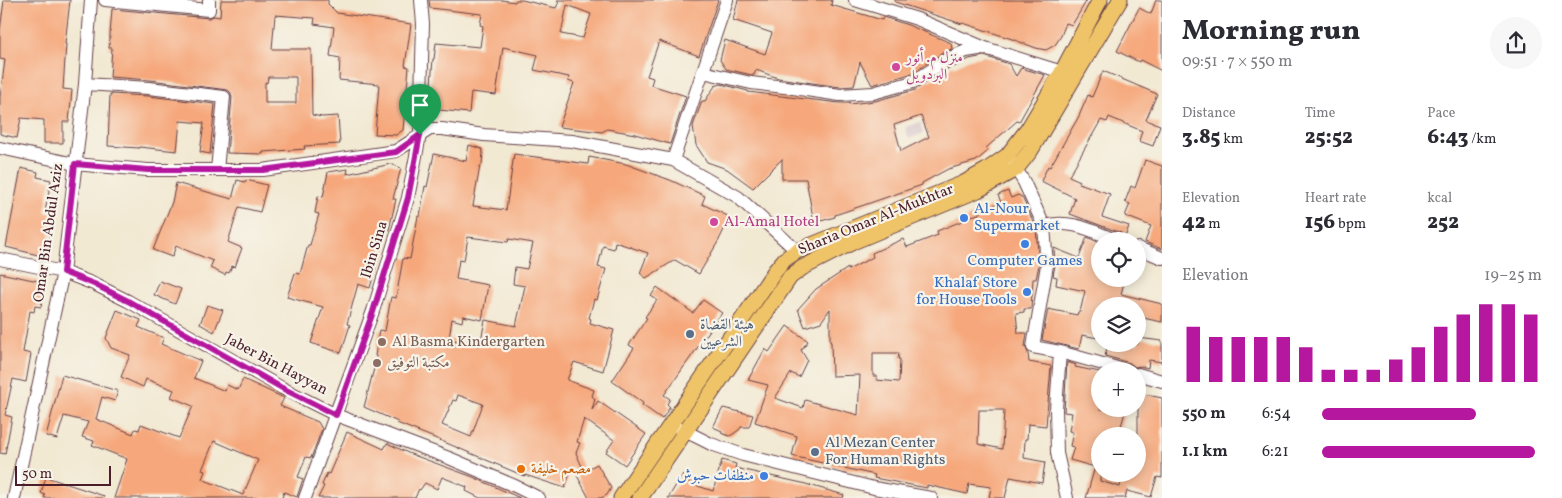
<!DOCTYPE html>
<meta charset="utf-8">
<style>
body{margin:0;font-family:Vollkorn,Amiri,serif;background:#f7f7f7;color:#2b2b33;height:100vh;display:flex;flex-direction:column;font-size:19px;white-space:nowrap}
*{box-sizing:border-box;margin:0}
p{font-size:16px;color:#7c7c81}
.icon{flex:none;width:28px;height:28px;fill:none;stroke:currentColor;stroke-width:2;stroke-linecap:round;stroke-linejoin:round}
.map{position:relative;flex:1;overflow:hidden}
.sheet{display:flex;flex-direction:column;background:#fff;width:400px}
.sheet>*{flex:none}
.fabs{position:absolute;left:1091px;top:232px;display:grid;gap:10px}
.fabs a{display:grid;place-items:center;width:55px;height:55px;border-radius:50%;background:#fff;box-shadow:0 2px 12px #0003;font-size:25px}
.scale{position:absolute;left:15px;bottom:12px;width:96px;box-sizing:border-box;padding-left:5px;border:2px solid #4a1f2b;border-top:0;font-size:14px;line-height:18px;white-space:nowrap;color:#4a1f2b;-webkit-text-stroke:4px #f7f3e8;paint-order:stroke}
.pin{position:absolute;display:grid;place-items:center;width:42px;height:42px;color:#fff;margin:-51px -21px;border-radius:50% 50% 50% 0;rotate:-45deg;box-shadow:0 0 5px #0007}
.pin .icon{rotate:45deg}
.round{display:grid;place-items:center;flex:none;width:52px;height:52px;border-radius:26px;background:#f7f7f7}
.summary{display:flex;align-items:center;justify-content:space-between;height:85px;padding:0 20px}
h1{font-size:28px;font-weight:800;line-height:38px}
.stats{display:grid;grid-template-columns:repeat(3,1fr);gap:8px;height:85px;padding:5px 20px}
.stats div{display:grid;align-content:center}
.stats b{font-size:21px;font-weight:800}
.stats small{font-size:14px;font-weight:400}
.stats p{font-size:14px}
.chart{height:140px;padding:10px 20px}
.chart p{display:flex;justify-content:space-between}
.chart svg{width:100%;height:90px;margin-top:5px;stroke:#b5179e;stroke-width:6}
ul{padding:0 20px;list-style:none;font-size:16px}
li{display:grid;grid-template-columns:80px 60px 1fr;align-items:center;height:38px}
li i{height:12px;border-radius:6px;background:#b5179e}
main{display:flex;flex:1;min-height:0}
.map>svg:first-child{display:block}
.industrial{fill:#d2bdc7}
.building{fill:#f6a87c;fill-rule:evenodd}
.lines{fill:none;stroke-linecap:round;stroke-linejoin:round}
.minor-casing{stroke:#633d44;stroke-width:14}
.major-casing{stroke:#633d44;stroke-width:17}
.minor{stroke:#fff;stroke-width:12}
.major{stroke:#efc469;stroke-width:15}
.route-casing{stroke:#fff;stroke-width:10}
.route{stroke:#b5179e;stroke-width:6}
.hotel-dot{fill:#d1479c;stroke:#f7f3e8;stroke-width:2}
.shop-dot{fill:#3f7fe0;stroke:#f7f3e8;stroke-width:2}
.service-dot{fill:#5c6f8a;stroke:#f7f3e8;stroke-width:2}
.education-dot{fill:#8d6e63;stroke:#f7f3e8;stroke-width:2}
.food-dot{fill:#e8710a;stroke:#f7f3e8;stroke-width:2}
.labels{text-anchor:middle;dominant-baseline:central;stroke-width:4.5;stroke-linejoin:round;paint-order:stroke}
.hotel-label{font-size:15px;fill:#b23c85;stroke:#f7f3e8;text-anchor:start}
.shop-label{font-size:15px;fill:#366cbe;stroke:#f7f3e8;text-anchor:end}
.street-label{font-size:15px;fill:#4a1f2b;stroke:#f7f3e8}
.service-label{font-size:15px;fill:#4e5e75;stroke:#f7f3e8;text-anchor:start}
.education-label{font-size:15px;fill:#785e54;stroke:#f7f3e8;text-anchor:start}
.food-label{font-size:15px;fill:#c56008;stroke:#f7f3e8;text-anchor:start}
</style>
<main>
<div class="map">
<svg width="1162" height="498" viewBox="0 0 1162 498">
<rect width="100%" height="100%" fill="#f7f3e8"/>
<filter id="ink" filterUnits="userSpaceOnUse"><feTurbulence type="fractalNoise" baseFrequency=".02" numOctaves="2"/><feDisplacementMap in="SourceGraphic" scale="10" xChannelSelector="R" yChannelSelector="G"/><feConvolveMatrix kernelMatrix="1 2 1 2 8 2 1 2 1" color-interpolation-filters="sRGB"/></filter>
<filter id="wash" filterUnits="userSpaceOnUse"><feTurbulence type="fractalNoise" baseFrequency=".0096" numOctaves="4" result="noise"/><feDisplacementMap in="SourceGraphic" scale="20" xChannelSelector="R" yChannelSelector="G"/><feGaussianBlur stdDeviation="1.12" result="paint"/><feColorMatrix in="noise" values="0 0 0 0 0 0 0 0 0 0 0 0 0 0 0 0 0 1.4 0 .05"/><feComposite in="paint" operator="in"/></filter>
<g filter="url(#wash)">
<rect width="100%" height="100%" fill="#f2e9d3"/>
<path class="industrial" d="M920 122 924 133 909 139 905 128Z"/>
<g id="blocks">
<path class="building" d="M4 0H70L65 44H66L63 89 72 90 69 122H63V143H44V120L21 118 17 138 0 134V97L5 60 0 59V31Z
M221 0H328V4L337 13 411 24 405 66 409 67 403 130 396 135 375 134 379 84 339 80 340 58 330 56 334 27 314 24 315 18 275 15 272 49H311L312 115 322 117 338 116 340 144 304 146 305 149 263 152V154L227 153 232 98 231 93 228 90 150 80 110 77 112 48H109L112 9 209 18 214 16 220 17ZM268 77H296V103H265V82L267 83Z
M429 0H502L515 2 516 0H522L556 8 559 2 557 0H718L699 56 659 41 647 76 653 78 651 85 686 96 670 144 635 134 607 129 602 132 559 127 574 83 568 81 569 77 534 70 538 55 503 47 496 95 471 92 469 113 429 109 433 59H434L436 43 480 47 483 26 480 25 482 14 430 8ZM567 5 591 14 583 38 561 34Z
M738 0H832L831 5 882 20 883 17 908 25 951 43 952 49 944 52 910 74 872 85 860 62 854 86 840 87 778 78 756 70 754 75H752L726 69 720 60 725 40 765 54 772 33 733 20Z
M895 0H1087L1072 25 1066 23 1061 36 1055 45 1046 50 1036 48 1012 39 963 23 962 24 895 2Z
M1156 0H1162V71L1140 60 1139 62 1117 51 1139 8 1151 14Z
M984 56 1009 64 1016 76 1021 68 1045 75 1019 122 1017 121 986 148 988 151 976 161 948 169 922 183V185L835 215V217L814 223 806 179H782V159L753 188 727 169 707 162 696 145 693 126 702 101H705L715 86 721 84 748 91V92L839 103H850L849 104 875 101 915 90 952 66 954 65V67L969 59ZM921 116 929 137 901 151 894 125Z
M1103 71 1157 94 1146 120 1160 125 1153 146 1139 141 1142 131 1109 117 1107 122 1101 120 1069 176 1080 181 1079 183 1110 194 1102 217 1129 226 1125 237 1121 233 1070 214 1075 198 1041 181 1048 166 1050 167 1079 116 1088 95 1092 97Z
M110 94 148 96 215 104 210 154 200 152 204 123 180 121 177 151 139 147V148L108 146Z
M469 145 482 149 483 152 482 165 480 166 473 206 506 210 514 154 588 164 589 157 626 164 670 180 705 196 702 204 730 217 719 240 699 274 675 260 646 278 640 273 648 253 615 242 614 249 603 246 598 267 606 269 597 300 594 299 589 318 591 319 590 323 614 330 603 371 574 362 567 380 594 390 592 396 595 399 592 410 598 401 646 434 625 465 606 452 614 440 584 419 577 442 580 443 576 453 584 471 597 464 611 488 607 495 601 498H589L572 466 565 488 525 475 524 476 437 439 397 423 398 422 364 407 377 357 375 356 379 330 385 331 391 297 396 298 403 258 410 259 418 216H420L425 186 427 187 434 154 466 161ZM468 237 508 242 509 239 533 243 527 269 515 267 513 284 525 286 516 326 485 320 480 346 449 339 452 319 462 322 463 316 482 320 488 285 456 279 459 260 464 261ZM458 395 483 404 471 437 442 425 453 400 456 401Z
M1145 160 1162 166V249L1145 242 1151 226 1125 216 1130 204 1125 202 1131 186 1135 188Z
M391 164 401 168 393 199H396L389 230 386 229 370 288 358 284 347 324 350 325 341 353 311 343 323 307 287 297 295 273 300 274 308 245H310L319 214 315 213 318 196 323 197 328 172 348 169 347 174Z
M21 168 38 172 37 177 51 180 45 212 53 214 49 236H50L47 252 42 256 6 247Z
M237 180 245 182 246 180 267 185 260 212 239 207 228 242 242 248 235 267 232 266 229 273 226 272 225 275 210 268 213 261 176 246 172 257 153 250 172 202 176 183 232 199Z
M1008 191 1011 198 1018 195 1022 197 1036 228 1039 265 1036 279H1033L1031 309H1024V312L1016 313 1018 333H1027L1025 346 1028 353 1029 362 1051 366 1046 426 1028 424 1027 439H1025L1024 458 1045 462 1042 483 1010 477 1005 498H989L991 487 969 484 967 494 927 485V488L874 478 875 475 792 456 797 436 755 422 768 385 748 380 765 349 769 352 787 326 808 341 801 350 807 360 799 377 791 373 775 398 803 408 805 400 858 415 860 375 832 376 831 342H830V309L821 322 805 327 798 309 816 289 848 268V270L873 257 872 253 903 239 907 247 938 235 937 231 967 219V217L979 214V212L1001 202 998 195ZM873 353H899L898 359H900L899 382 876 380 877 376H873ZM979 410H1004L1002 449 978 444Z
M1087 237 1100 243V279H1125L1121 294 1162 304V322L1138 317V306H1100V328L1098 338 1082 335 1079 349 1042 340 1048 309 1077 315 1078 312H1080L1085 291 1056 285 1057 277 1053 276 1055 265 1054 248 1079 258Z
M0 273 38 281 44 290 41 307 35 306 34 312 30 311 23 352 31 354 26 382 13 379 5 415 12 417 5 454 0 453Z
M160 281 181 289 175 304 154 295Z
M657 287 693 313 703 300 722 313 664 395 670 399 667 404 670 407 662 419 642 405 643 403 612 381 634 348 629 345 647 318 645 317 657 300 651 296Z
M207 305 223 310 214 332 200 324Z
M117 310 141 320 138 327 164 338 161 344 201 361 194 378 225 391 227 385 238 390 243 379 284 398 280 406 318 422 322 429 311 458 306 457 298 477 303 479 297 497 284 492 282 498H114L127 459 92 445 94 441 82 437 88 422 64 416 57 439 46 436 62 375 118 391 115 401 102 397 96 419 133 434 135 429 139 430 141 424 179 438 193 406 171 397 174 390 146 379 143 387 121 377 130 355 111 348 106 338ZM214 441 258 460 243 495 202 479 205 471 202 470Z
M1138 338 1162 341V362L1149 360 1148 368 1140 366 1135 367 1130 363 1105 356 1108 344H1138Z
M1067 362 1076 365 1075 367 1100 372V409H1126L1118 436H1100V481L1120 487 1122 474H1138V393L1162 398V478L1157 477 1151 497 1127 491 1125 498H1086L1095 467 1070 460 1074 447 1070 446 1073 432 1069 431 1072 413 1064 412Z
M723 408 753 415 749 427H741L739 430 730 436 721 433 722 431 713 427Z
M347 432 384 449 387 443 408 453 473 477 520 498H480L466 491 467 487 442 477 437 489 425 483 420 490 419 489 415 498H318L324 486 322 485 327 473 329 474Z
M722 460 736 464 735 468 802 483 844 495 843 498H668L683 474 691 477 689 483 713 491Z
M46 477 104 496 103 498H44L45 495 41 493Z"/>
</g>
</g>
<g filter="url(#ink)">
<use href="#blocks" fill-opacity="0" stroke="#633d44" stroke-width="1"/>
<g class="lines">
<defs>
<path id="minor" d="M105 0 209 10V0
M855 0 917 19 985 48 1062 72
M703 72 751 83 793 88 840 95 873 93 913 82 948 59 966 51 985 48
M85 84 149 88 224 97 217 170
M0 148 75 164 97 166 148 170H263L396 151 430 129H442L484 135 572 141 673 160 738 197 797 251
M673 160 727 0
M1011 161 1024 182 1044 226 1047 265 1033 347 1060 352 1056 409 1057 453 1067 498
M1044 226C1070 218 1094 232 1118 241
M1138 248 1162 258
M0 259 63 272 94 284 128 301 282 388 336 415 449 458 515 486 539 498
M1060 352 1128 371
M1138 374 1162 381
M677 427 711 444 743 455 874 488 931 498
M14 498 63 272 85 84 91 0
M305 498 373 311 408 198 420 135 423 24 421 0"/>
<path id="major" d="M621 498 775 271 785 259 797 251 964 183 987 170 1007 156 1028 129 1062 72 1100 0
M640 498 790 277 802 268 855 241 978 190 1016 169 1031 150 1120 0"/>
</defs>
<use href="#minor" class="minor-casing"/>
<use href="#major" class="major-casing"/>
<use href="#minor" class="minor"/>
<use href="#major" class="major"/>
</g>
</g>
<g class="lines" filter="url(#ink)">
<defs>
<path id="route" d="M420 135 408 198 373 312 336 415 282 388 128 301 94 284 63 272 75 164 148 170H263L396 152Z"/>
</defs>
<use href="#route" class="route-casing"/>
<use href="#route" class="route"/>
</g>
<g class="hotel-dot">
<circle cx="896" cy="67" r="5"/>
<circle cx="714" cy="222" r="5"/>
</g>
<g class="shop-dot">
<circle cx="964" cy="218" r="5"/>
<circle cx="1025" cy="244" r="5"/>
<circle cx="1027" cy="292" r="5"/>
<circle cx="764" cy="476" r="5"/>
</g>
<g class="service-dot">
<circle cx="690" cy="334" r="5"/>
<circle cx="815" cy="452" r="5"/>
</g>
<g class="education-dot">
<circle cx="382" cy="342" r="5"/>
<circle cx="377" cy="363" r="5"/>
</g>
<circle class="food-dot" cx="521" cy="469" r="5"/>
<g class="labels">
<g class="hotel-label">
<text x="906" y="58">منزل م. أنور<tspan x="906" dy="17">البردويل</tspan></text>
<text x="724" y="222">Al-Amal Hotel</text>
</g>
<g class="shop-label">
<text x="974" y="209" text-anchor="start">Al-Nour<tspan x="974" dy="17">Supermarket</tspan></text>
<text x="1025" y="261" text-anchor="middle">Computer Games</text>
<text x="1017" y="283">Khalaf Store<tspan x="1017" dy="17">for House Tools</tspan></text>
<text x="754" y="476">منظفات حبوش</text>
</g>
<g class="street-label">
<text transform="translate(876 220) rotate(-22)">Sharia Omar Al-Mukhtar</text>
<text transform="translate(49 233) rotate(-82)">Omar Bin Abdul Aziz</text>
<text transform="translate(375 250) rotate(-73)">Ibin Sina</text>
<text transform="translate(276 365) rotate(28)">Jaber Bin Hayyan</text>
</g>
<g class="service-label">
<text x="700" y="325">هيئة القضاة<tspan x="700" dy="17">الشرعيين</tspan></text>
<text x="825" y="443">Al Mezan Center<tspan x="825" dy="17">For Human Rights</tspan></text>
</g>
<g class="education-label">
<text x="392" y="342">Al Basma Kindergarten</text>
<text x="387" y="363">مكتبة التوفيق</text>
</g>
<g class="food-label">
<text x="531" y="469">مصعم خليفة</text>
</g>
</g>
</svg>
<div class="fabs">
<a><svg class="icon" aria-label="locate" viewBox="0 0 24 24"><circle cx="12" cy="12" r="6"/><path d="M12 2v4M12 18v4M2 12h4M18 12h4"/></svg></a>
<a><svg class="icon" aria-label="layers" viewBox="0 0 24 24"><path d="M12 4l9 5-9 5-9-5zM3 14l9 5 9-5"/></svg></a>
<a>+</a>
<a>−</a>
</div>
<div class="scale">50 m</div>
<div class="pin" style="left:420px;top:135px;background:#1e9e55"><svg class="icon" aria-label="arrive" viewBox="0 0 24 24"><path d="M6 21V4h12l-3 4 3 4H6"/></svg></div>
</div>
<section class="sheet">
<div class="summary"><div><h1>Morning run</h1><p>09:51 · 7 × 550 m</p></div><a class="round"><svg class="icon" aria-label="share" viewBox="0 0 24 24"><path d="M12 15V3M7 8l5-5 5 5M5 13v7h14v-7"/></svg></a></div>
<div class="stats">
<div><p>Distance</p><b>3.85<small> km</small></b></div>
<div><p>Time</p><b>25:52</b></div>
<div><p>Pace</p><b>6:43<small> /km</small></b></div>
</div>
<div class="stats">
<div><p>Elevation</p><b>42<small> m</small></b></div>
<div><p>Heart rate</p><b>156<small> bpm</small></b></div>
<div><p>kcal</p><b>252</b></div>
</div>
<div class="chart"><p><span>Elevation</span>19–25 m</p>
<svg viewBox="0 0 160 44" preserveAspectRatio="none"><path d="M5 44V17M15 44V22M25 44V22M35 44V22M45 44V22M55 44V27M65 44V38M75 44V38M85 44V38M95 44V33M105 44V27M115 44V17M125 44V11M135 44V6M145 44V6M155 44V11"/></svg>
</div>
<ul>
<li><b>550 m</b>6:54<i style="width:70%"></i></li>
<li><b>1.1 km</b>6:21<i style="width:97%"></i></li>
</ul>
</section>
</main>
